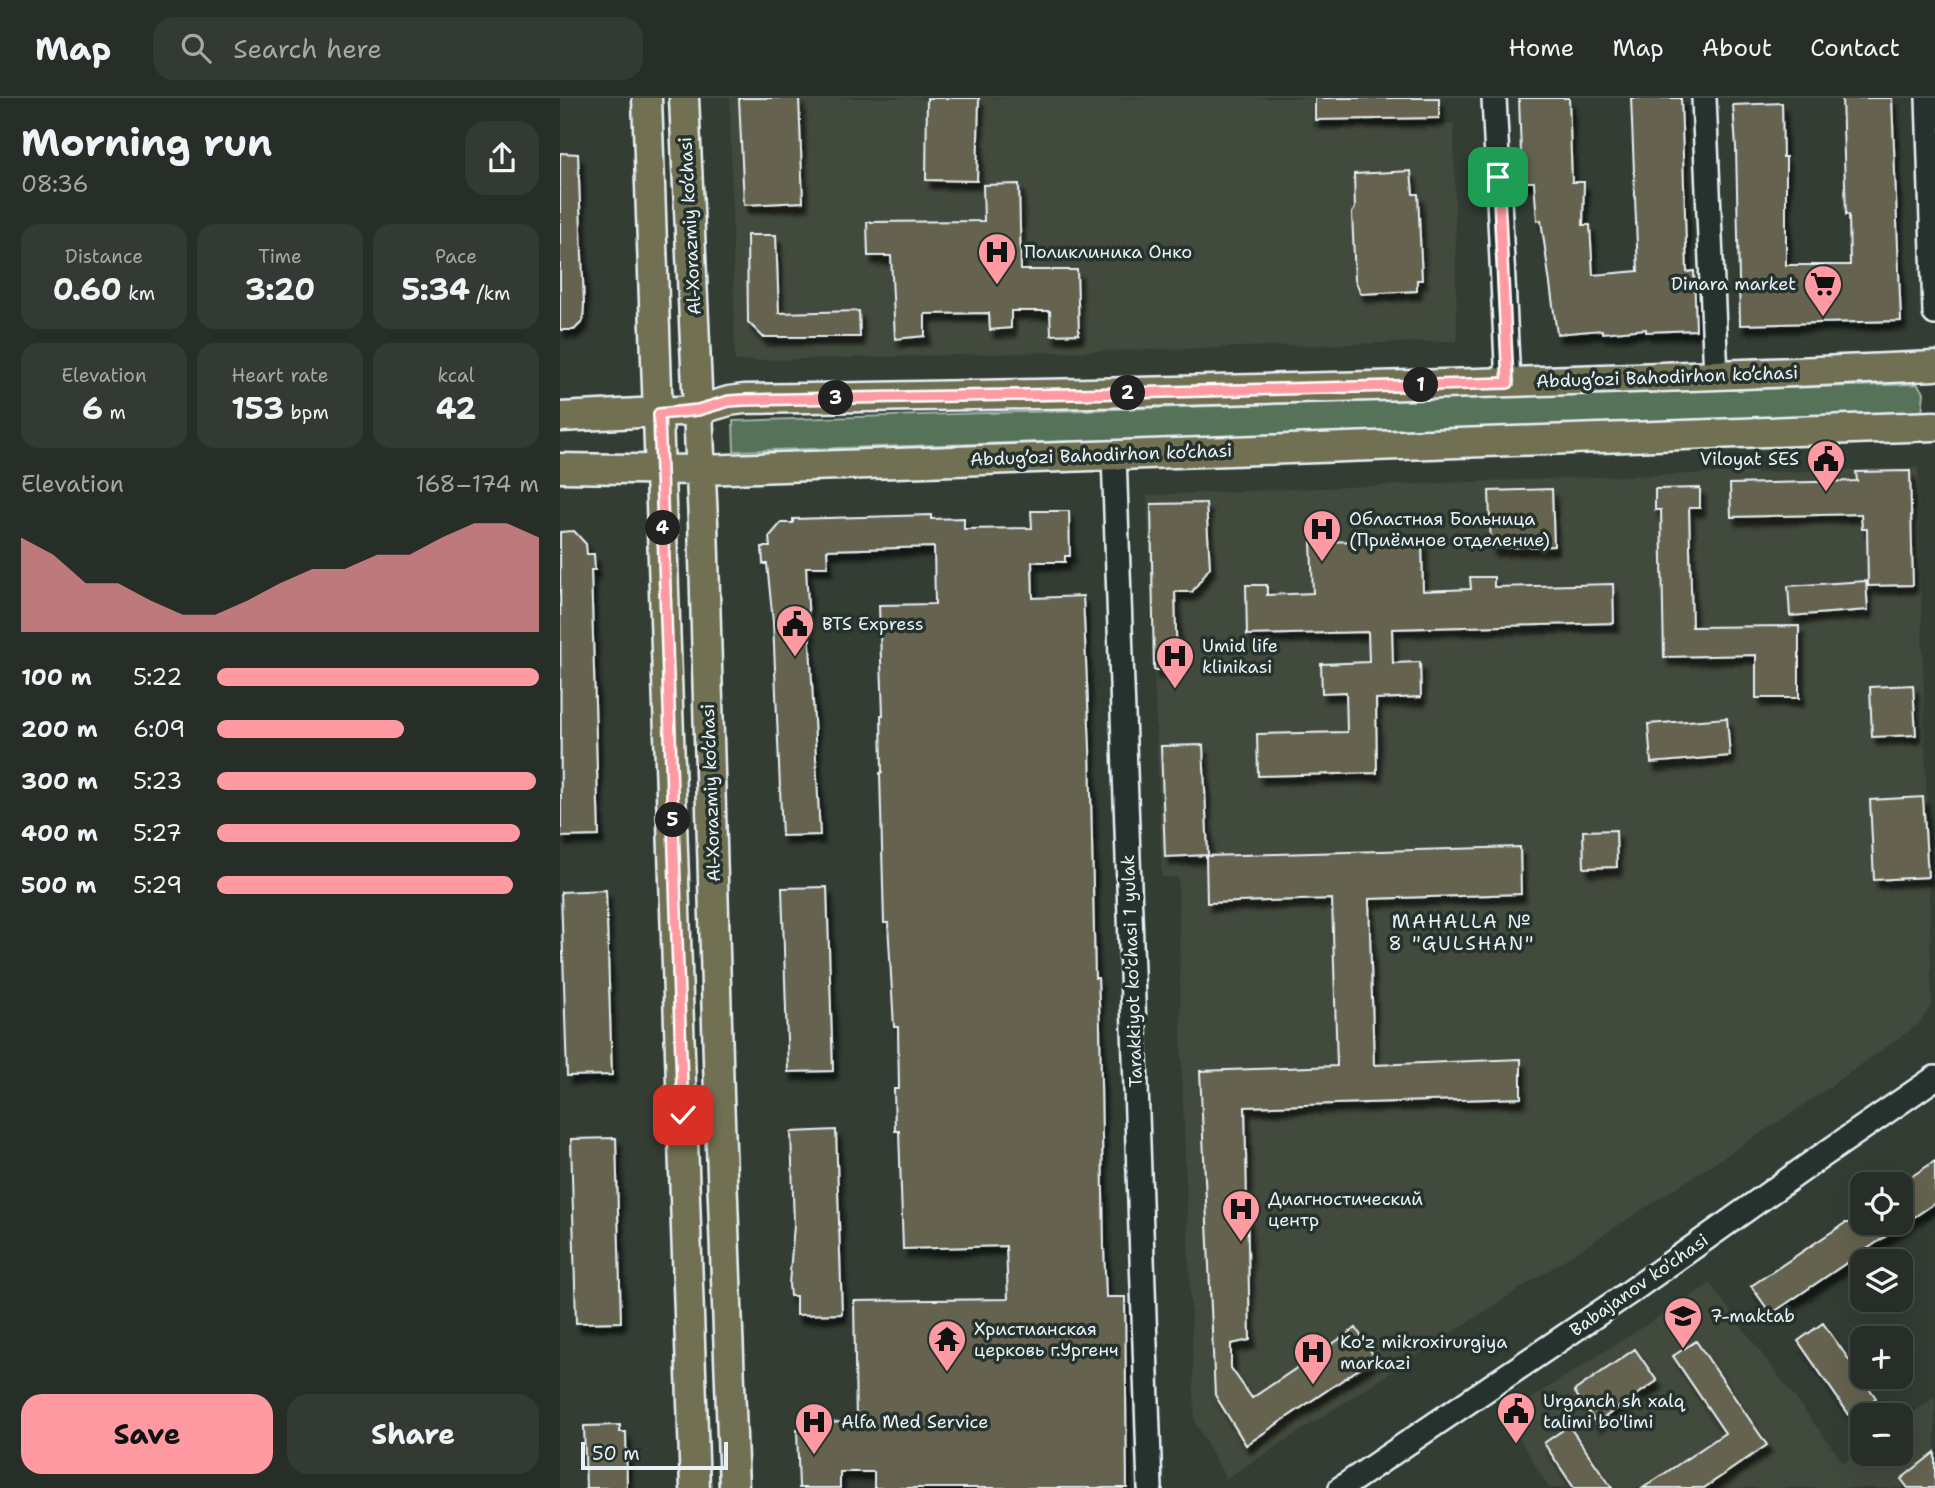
<!DOCTYPE html>
<meta charset="utf-8">
<style>
body{margin:0;font-family:"Shantell Sans",sans-serif;background:#323a33;color:#f1f3f6;height:100vh;display:flex;flex-direction:column;font-size:26px;white-space:nowrap}
*{box-sizing:border-box;margin:0}
p{font-size:23px;color:#a4a8a7}
.icon{flex:none;width:38px;height:38px;fill:none;stroke:currentColor;stroke-width:2;stroke-linecap:round;stroke-linejoin:round}
.map{position:relative;flex:1;overflow:hidden}
.details{display:flex;flex-direction:column;background:#262e27;width:560px}
.details>*{flex:none}
.tools{position:absolute;left:1290px;top:1074px;display:grid;gap:14px}
.tools a{display:grid;place-items:center;width:63px;height:63px;border-radius:14px;background:#262e27;box-shadow:0 7px 28px #0002,0 0 0 2px #424a44;font-size:35px}
.scale{position:absolute;left:21px;bottom:18px;width:147px;box-sizing:border-box;padding-left:7px;border:4px solid #e8f1f8;border-top:0;font-size:19px;line-height:24px;white-space:nowrap;color:#e8f1f8;-webkit-text-stroke:5px #26332d;paint-order:stroke}
.pin{position:absolute;display:grid;place-items:center;width:60px;height:60px;color:#fff;margin:-30px;border-radius:14px;box-shadow:0 4px 10px #0006}
.km{position:absolute;width:35px;height:35px;margin:-18px;border-radius:50%;background:#222;color:#fff;font-size:19px;line-height:35px;text-align:center}
.round{display:grid;place-items:center;flex:none;width:74px;height:74px;border-radius:21px;background:#323a33}
.head{display:flex;align-items:center;justify-content:space-between;height:119px;padding:0 21px}
h1{font-size:38px;font-weight:700;line-height:52px}
.figures{display:grid;grid-template-columns:repeat(3,1fr);gap:10px;height:119px;padding:7px 21px}
.figures div{display:grid;align-content:center;border-radius:18px;background:#323a33;text-align:center}
.figures b{font-size:30px;font-weight:700}
.figures small{font-size:19px;font-weight:400}
.figures p{font-size:19px}
.chart{height:196px;padding:14px 21px}
.chart p{display:flex;justify-content:space-between}
.chart svg{width:100%;height:126px;margin-top:7px;fill:#ff9aa2;opacity:.7}
.primary-button{display:flex;gap:14px;margin-top:auto;padding:14px 21px}
.primary-button a{flex:1;height:80px;border-radius:21px;background:#ff9aa2;color:#111;font-size:28px;font-weight:700;line-height:80px;text-align:center}
.primary-button a+a{background:#323a33;color:#f1f3f6}
ul{padding:0 21px;list-style:none;font-size:23px}
li{display:grid;grid-template-columns:112px 84px 1fr;align-items:center;height:52px}
li i{height:18px;border-radius:9px;background:#ff9aa2}
header{display:flex;align-items:center;gap:42px;box-sizing:border-box;height:98px;padding:0 35px;background:#262e27;border-bottom:2px solid #424a44}
header strong{font-size:33px}
nav{display:flex;gap:38px;margin-inline-start:auto;font-size:24px}
.search{width:490px;height:63px;background:#323a33;display:flex;align-items:center;gap:18px;box-sizing:border-box;padding:0 24px;border-radius:21px;color:#a4a8a7;font-size:26px}
main{display:flex;flex:1;min-height:0}
.map>svg:first-child{display:block}
.built{fill:#42493c}
.green{fill:#577258;stroke:#a0b2a8;stroke-width:2}
.building{fill:#65644f;stroke:#e8f1f8;stroke-width:2;filter:url(#shadow)}
.lines{fill:none;stroke-linecap:round;stroke-linejoin:round}
.minor-casing{stroke:#e8f1f8;stroke-width:28}
.major-casing{stroke:#e8f1f8;stroke-width:33}
.minor{stroke:#26332d;stroke-width:23}
.major{stroke:#716f52;stroke-width:28}
.route-casing{stroke:#fff;stroke-width:14}
.route{stroke:#ff9aa2;stroke-width:9}
.labels{text-anchor:middle;dominant-baseline:central;stroke-width:7;stroke-linejoin:round;paint-order:stroke}
.street-label{font-size:18px;fill:#e8f1f8;stroke:#26332d}
.poi-label{font-size:18px;fill:#e8f1f8;stroke:#26332d;text-anchor:start}
.neighbourhood-label{font-size:19px;letter-spacing:2px;fill:#e8f1f8;stroke:#26332d}
</style>
<header>
<strong>Map</strong>
<div class="search"><svg class="icon" aria-label="search" viewBox="0 0 24 24"><circle cx="10" cy="10" r="6"/><path d="M15 15l6 6"/></svg>Search here</div>
<nav><a>Home</a><a>Map</a><a>About</a><a>Contact</a></nav>
</header>
<main>
<section class="details">
<div class="head"><div><h1>Morning run</h1><p>08:36</p></div><a class="round"><svg class="icon" aria-label="share" viewBox="0 0 24 24"><path d="M12 15V3M7 8l5-5 5 5M5 13v7h14v-7"/></svg></a></div>
<div class="figures">
<div><p>Distance</p><b>0.60<small> km</small></b></div>
<div><p>Time</p><b>3:20</b></div>
<div><p>Pace</p><b>5:34<small> /km</small></b></div>
</div>
<div class="figures">
<div><p>Elevation</p><b>6<small> m</small></b></div>
<div><p>Heart rate</p><b>153<small> bpm</small></b></div>
<div><p>kcal</p><b>42</b></div>
</div>
<div class="chart"><p><span>Elevation</span>168–174 m</p>
<svg viewBox="0 0 160 44" preserveAspectRatio="none"><path d="M0 44V11L10 17L20 27L30 27L40 33L50 38L60 38L70 33L80 27L90 22L100 22L110 17L120 17L130 11L140 6L150 6L160 11V44z"/></svg>
</div>
<ul>
<li><b>100 m</b>5:22<i style="width:100%"></i></li>
<li><b>200 m</b>6:09<i style="width:58%"></i></li>
<li><b>300 m</b>5:23<i style="width:99%"></i></li>
<li><b>400 m</b>5:27<i style="width:94%"></i></li>
<li><b>500 m</b>5:29<i style="width:92%"></i></li>
</ul>
<div class="primary-button"><a>Save</a><a>Share</a></div>
</section>
<div class="map">
<svg width="1375" height="1390" viewBox="0 0 1375 1390">
<defs>
<filter id="shadow"><feDropShadow dx="4.5" dy="8" stdDeviation="2" flood-color="#0009"/></filter>
</defs>
<rect width="100%" height="100%" fill="#333d34"/>
<filter id="ink" filterUnits="userSpaceOnUse"><feTurbulence type="fractalNoise" baseFrequency=".0143" numOctaves="2"/><feDisplacementMap in="SourceGraphic" scale="14" xChannelSelector="R" yChannelSelector="G"/><feConvolveMatrix kernelMatrix="1 2 1 2 8 2 1 2 1" color-interpolation-filters="sRGB"/></filter>
<g filter="url(#ink)">
<path class="built" d="M170 0H752L753 29 894 26 897 243 175 263Z
M1358 370 1372 906 1359 926 1238 1011 666 1381 635 1324 622 979 618 779H602L587 397 1058 378Z
M1150 1186 1283 1364 1302 1351V1356H1340L1341 1323 1375 1299V1390H989L945 1317Z"/>
<path class="green" d="M1357 286 1364 294 1362 315 1354 319 174 353 173 323Z"/>
<path class="building" d="M179 0H239L243 104 184 107Z
M367 0H419L417 83 366 82Z
M755 0H879V20L755 22Z
M959 0H1009L1012 84H1024L1023 127H1030L1033 177 1078 173 1071 0H1121L1127 174 1134 173 1136 232 1086 234V231L1042 235V232L997 236 981 122 977 123 974 84H962Z
M1282 0H1332L1341 223 1180 227 1176 49 1173 7 1222 5 1223 59H1226V167H1290L1289 117H1286Z
M0 55 18 56 24 207 23 223 14 232H0Z
M851 73 853 96H858L862 182H857V193L801 196 795 182 792 115 795 110 794 76Z
M459 86 461 172H517L519 236 491 237 490 213H451V230L430 232 429 215 365 216V238L335 241 331 158H308L307 124 424 123 423 87Z
M187 137H216L219 215 299 213 300 239H203L188 224Z
M1350 373 1353 487 1308 488 1307 431H1302L1301 416 1171 419 1170 386 1297 383 1296 374Z
M1140 390V410H1129L1132 529 1239 528V600H1196V557L1104 559 1101 412H1095V391Z
M992 391 994 448 931 450 929 393Z
M646 405 650 469 632 494H615L617 572H594L591 406Z
M471 413H509L510 458H505V464H472L473 500 523 498 530 649 535 880H538L540 929 544 1150 546 1199H565L567 1390H314V1374H280V1390H239L237 1332H243V1325L296 1324 294 1203 448 1201 446 1148 343 1151 339 1033H335L334 991H339L338 929H334L328 825H324L320 675 322 674 321 617H323L319 507 375 506 374 449 267 452 268 469H246L260 737 222 738 213 524 207 466H203L202 449H210L209 439 221 425H233V421L371 417V421L404 420V431L472 430Z
M14 433 26 446 27 456H34L35 472H31L39 738 1 739 0 434Z
M862 442 863 493 911 491 910 479H934V489L1053 486 1054 525 832 531 833 565 860 564 861 599 816 601 817 675 698 678 697 636 787 634 786 594 762 595 761 566 809 564 808 534 687 537 686 487H707V497L753 495 751 444Z
M1306 483 1308 512 1230 518 1228 488Z
M1353 587 1356 637 1312 639 1310 589Z
M1167 620 1170 658 1091 665 1088 626Z
M643 647 648 757 605 759 601 648Z
M1363 699 1368 779 1314 782 1310 702Z
M1056 732 1057 769 1024 770 1023 733Z
M960 749 961 796 809 801 814 967 961 961V1000L685 1009 690 1242 671 1246V1270L692 1300 796 1230 815 1260 686 1347 655 1297 640 973 777 968 772 801 647 805 646 758Z
M267 789 273 973 228 974 222 790Z
M46 792 52 977 7 978 1 794Z
M276 1032 282 1216 236 1217V1198H230L229 1186 234 1127 231 1034Z
M56 1040 61 1224 16 1225 11 1041Z
M1375 1063V1105L1211 1216 1191 1188 1285 1125H1340V1086Z
M1263 1225 1316 1300 1290 1318 1238 1243Z
M1136 1243 1207 1347 1144 1390H1083L1165 1335 1113 1258Z
M1075 1251 1097 1283 1036 1325 1014 1293Z
M60 1327V1334H66L67 1390H26L24 1328Z
M1009 1328 1052 1390H1014L984 1345Z
M1375 1354V1390H1348L1341 1381Z"/>
<g class="lines">
<defs>
<path id="minor" d="M934 0 948 285
M1144 0 1156 278
M1368 0 1375 215
M554 357 590 1390
M781 1390 1070 1194 1256 1062 1375 980"/>
<path id="major" d="M87 0 135 1390
M124 0 143 424 159 997 174 1390
M0 319 138 312 169 303 184 301C581 295 978 286 1375 268
M0 370 141 372 1375 328"/>
</defs>
<use href="#minor" class="minor-casing"/>
<use href="#major" class="major-casing"/>
<use href="#minor" class="minor"/>
<use href="#major" class="major"/>
</g>
</g>
<g class="lines" filter="url(#ink)">
<defs>
<path id="route" d="M123 1017 99 316 138 312 169 303 184 302 566 295 948 285 938 79"/>
</defs>
<use href="#route" class="route-casing"/>
<use href="#route" class="route"/>
</g>
<defs>
<symbol id="hospital-pin" viewBox="-11 -11 22 30"><path d="M0 17L-7.5 6A9.5 9.5 0 1 1 7.5 6Z" fill="#ff9aa2" stroke="#26332d"/><path d="M-5-5h3v3.5h4V-5h3V5h-3V1.5h-4V5h-3Z" fill="#111"/></symbol>
<symbol id="supermarket-pin" viewBox="-11 -11 22 30"><path d="M0 17L-7.5 6A9.5 9.5 0 1 1 7.5 6Z" fill="#ff9aa2" stroke="#26332d"/><path d="M-6-5.5h2.5l.6 2H6L4.5 2H-2.5L-4.4-4H-6ZM-1.5 3.2a1.3 1.3 0 1 0 .1 0ZM3 3.2a1.3 1.3 0 1 0 .1 0Z" fill="#111"/></symbol>
<symbol id="civic-pin" viewBox="-11 -11 22 30"><path d="M0 17L-7.5 6A9.5 9.5 0 1 1 7.5 6Z" fill="#ff9aa2" stroke="#26332d"/><path d="M-.6-6.5H3V-4.5H.6V-3L4-1V1h2V6H-6V1h2V-1L-.6-3ZM-1.2 2.5V6h2.4V2.5Z" fill="#111"/></symbol>
<symbol id="school-pin" viewBox="-11 -11 22 30"><path d="M0 17L-7.5 6A9.5 9.5 0 1 1 7.5 6Z" fill="#ff9aa2" stroke="#26332d"/><path d="M0-5L7-2L0 1L-7-2ZM-4 1L0 2.5L4 1V4Q0 6-4 4Z" fill="#111"/></symbol>
<symbol id="temple-pin" viewBox="-11 -11 22 30"><path d="M0 17L-7.5 6A9.5 9.5 0 1 1 7.5 6Z" fill="#ff9aa2" stroke="#26332d"/><path d="M0-6L5-2H3V0L6.5 2.5H4V6H1.5V3h-3V6H-4V2.5H-6.5L-3 0V-2H-5Z" fill="#111"/></symbol>
</defs>
<g fill-rule="evenodd">
<use href="#hospital-pin" x="415" y="132" width="44" height="60"/>
<use href="#supermarket-pin" x="1241" y="164" width="44" height="60"/>
<use href="#civic-pin" x="1244" y="339" width="44" height="60"/>
<use href="#hospital-pin" x="740" y="409" width="44" height="60"/>
<use href="#civic-pin" x="213" y="504" width="44" height="60"/>
<use href="#hospital-pin" x="593" y="536" width="44" height="60"/>
<use href="#hospital-pin" x="659" y="1089" width="44" height="60"/>
<use href="#school-pin" x="1101" y="1196" width="44" height="60"/>
<use href="#temple-pin" x="365" y="1219" width="44" height="60"/>
<use href="#hospital-pin" x="731" y="1232" width="44" height="60"/>
<use href="#civic-pin" x="934" y="1291" width="44" height="60"/>
<use href="#hospital-pin" x="232" y="1302" width="44" height="60"/>
</g>
<g class="labels">
<g class="street-label">
<text transform="translate(130 128) rotate(-93)">Al-Xorazmiy ko’chasi</text>
<text transform="translate(1107 279) rotate(-2)">Abdug’ozi Bahodirhon ko’chasi</text>
<text transform="translate(541 357) rotate(-2)">Abdug’ozi Bahodirhon ko’chasi</text>
<text transform="translate(151 695) rotate(-92)">Al-Xorazmiy ko’chasi</text>
<text transform="translate(572 873) rotate(-92)">Tarakkiyot ko'chasi 1 yulak</text>
<text transform="translate(1079 1187) rotate(-35)">Babajanov ko'chasi</text>
</g>
<g class="poi-label">
<text x="464" y="154">Поликлиника Онко</text>
<text x="1236" y="186" text-anchor="end">Dinara market</text>
<text x="1239" y="361" text-anchor="end">Viloyat SES</text>
<text x="789" y="421">Областная Больница<tspan x="789" dy="21">(Приёмное отделение)</tspan></text>
<text x="262" y="526">BTS Express</text>
<text x="642" y="548">Umid life<tspan x="642" dy="21">klinikasi</tspan></text>
<text x="708" y="1101">Диагностический<tspan x="708" dy="21">центр</tspan></text>
<text x="1150" y="1218">7-maktab</text>
<text x="414" y="1231">Христианская<tspan x="414" dy="21">церковь г.Ургенч</tspan></text>
<text x="780" y="1244">Ko'z mikroxirurgiya<tspan x="780" dy="21">markazi</tspan></text>
<text x="983" y="1303">Urganch sh xalq<tspan x="983" dy="21">talimi bo'limi</tspan></text>
<text x="281" y="1324">Alfa Med Service</text>
</g>
<g class="neighbourhood-label">
<text x="902" y="823">MAHALLA №<tspan x="902" dy="22">8 "GULSHAN"</tspan></text>
</g>
</g>
</svg>
<div class="tools">
<a><svg class="icon" aria-label="locate" viewBox="0 0 24 24"><circle cx="12" cy="12" r="6"/><path d="M12 2v4M12 18v4M2 12h4M18 12h4"/></svg></a>
<a><svg class="icon" aria-label="layers" viewBox="0 0 24 24"><path d="M12 4l9 5-9 5-9-5zM3 14l9 5 9-5"/></svg></a>
<a>+</a>
<a>−</a>
</div>
<div class="scale">50 m</div>
<div class="pin" style="left:938px;top:79px;background:#1e9e55"><svg class="icon" aria-label="arrive" viewBox="0 0 24 24"><path d="M6 21V4h12l-3 4 3 4H6"/></svg></div>
<div class="pin" style="left:123px;top:1017px;background:#d93025"><svg class="icon" aria-label="check" viewBox="0 0 24 24"><path d="M5 12l5 5 9-10"/></svg></div>
<b class="km" style="left:861px;top:287px">1</b>
<b class="km" style="left:568px;top:295px">2</b>
<b class="km" style="left:276px;top:300px">3</b>
<b class="km" style="left:103px;top:430px">4</b>
<b class="km" style="left:113px;top:722px">5</b>
</div>
</main>
